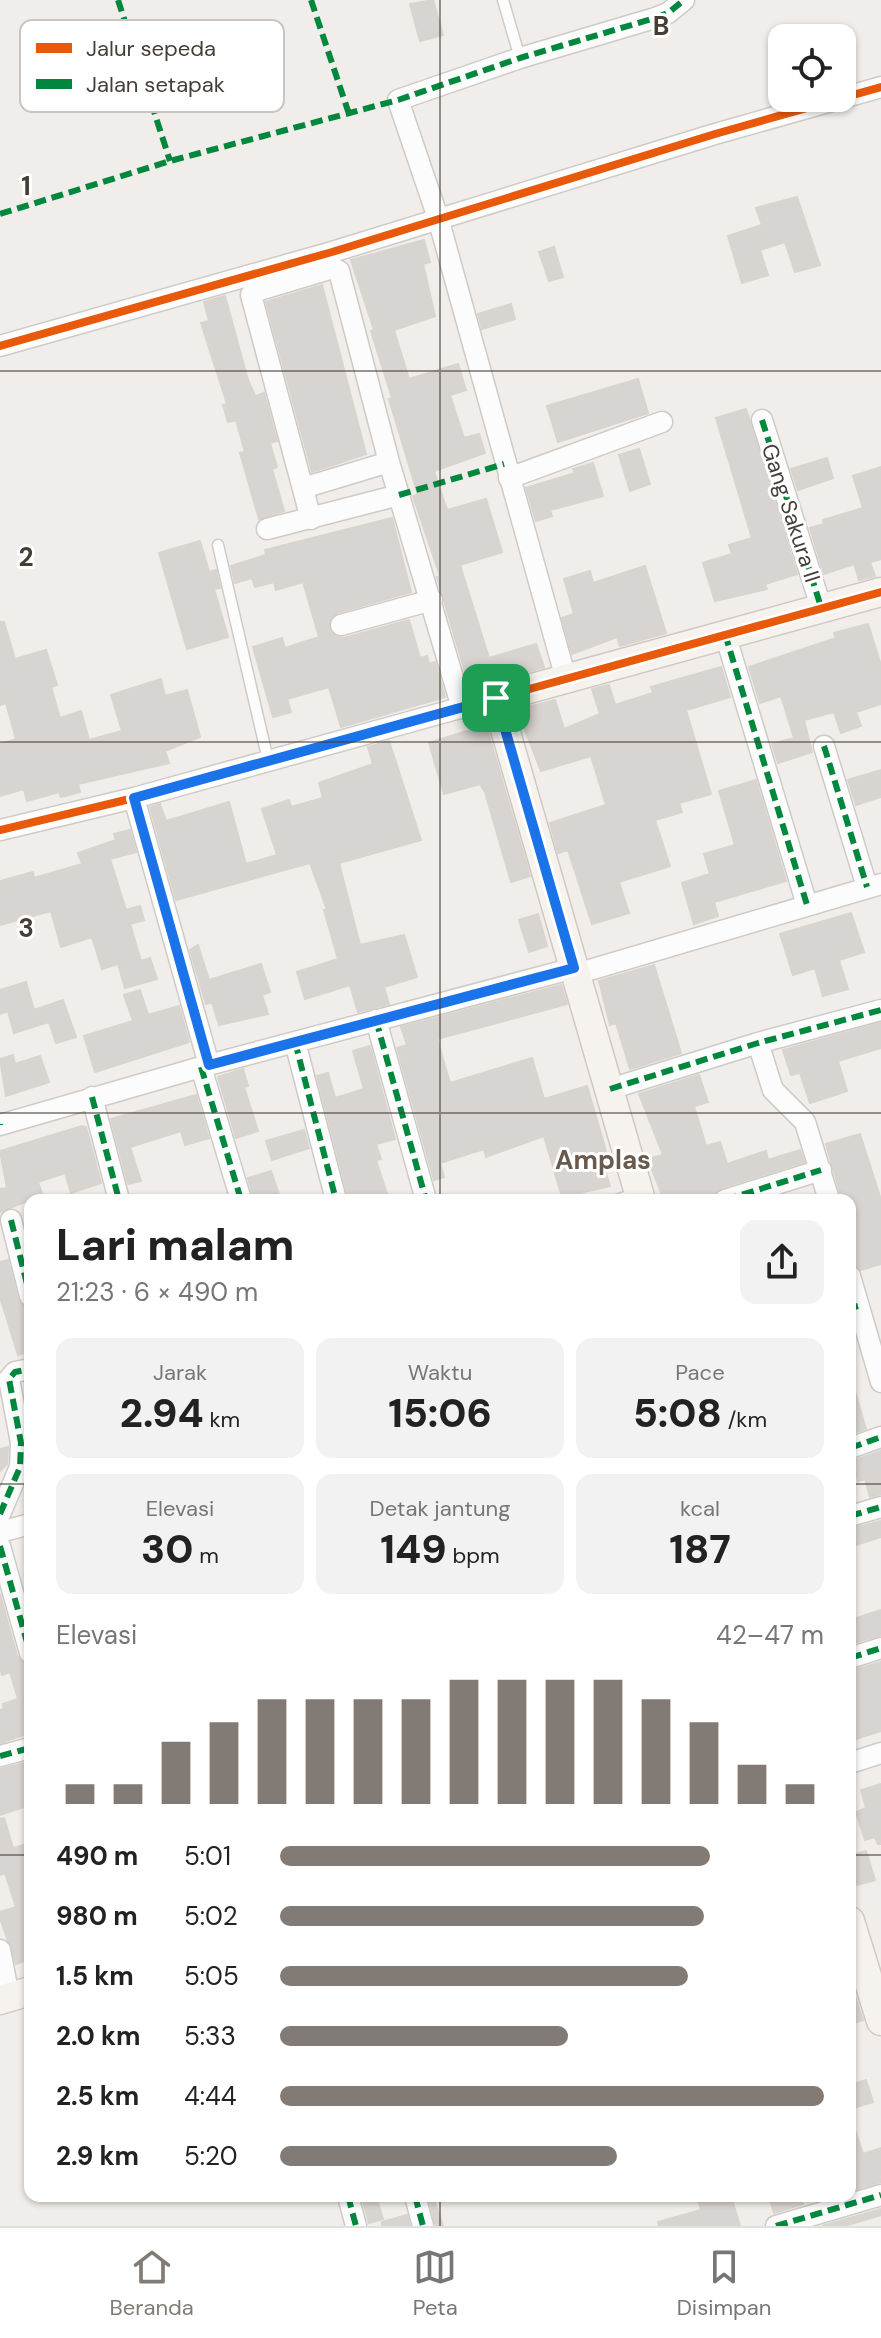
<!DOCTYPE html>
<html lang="id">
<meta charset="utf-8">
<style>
body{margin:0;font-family:"DM Sans",sans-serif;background:#f2f2f2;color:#222;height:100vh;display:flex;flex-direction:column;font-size:30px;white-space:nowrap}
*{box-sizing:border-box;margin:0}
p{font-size:26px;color:#767676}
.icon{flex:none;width:44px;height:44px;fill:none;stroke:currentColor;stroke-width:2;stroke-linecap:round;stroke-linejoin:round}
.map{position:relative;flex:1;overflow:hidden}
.panel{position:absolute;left:24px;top:1194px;width:832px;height:1008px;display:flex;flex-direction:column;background:#fff;border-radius:16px;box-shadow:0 2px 6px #0004}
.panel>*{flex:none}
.controls{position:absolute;left:768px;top:24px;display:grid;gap:16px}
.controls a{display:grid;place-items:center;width:88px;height:88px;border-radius:16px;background:#fff;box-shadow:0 2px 6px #0004;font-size:40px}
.pin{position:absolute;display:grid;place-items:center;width:68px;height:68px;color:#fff;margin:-34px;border-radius:16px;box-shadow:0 4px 12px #0006}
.round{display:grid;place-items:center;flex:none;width:84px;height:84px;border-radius:16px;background:#f2f2f2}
.overview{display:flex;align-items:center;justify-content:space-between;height:136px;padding:0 32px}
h1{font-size:44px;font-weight:800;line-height:60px}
.stats{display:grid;grid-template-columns:repeat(3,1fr);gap:12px;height:136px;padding:8px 32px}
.stats div{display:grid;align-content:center;border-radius:16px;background:#f2f2f2;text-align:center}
.stats b{font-size:40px;font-weight:800}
.stats small{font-size:22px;font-weight:400}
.stats p{font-size:22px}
.chart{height:224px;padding:16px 32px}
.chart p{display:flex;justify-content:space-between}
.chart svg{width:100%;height:144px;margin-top:8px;stroke:#827b75;stroke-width:6}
ul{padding:0 32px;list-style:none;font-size:26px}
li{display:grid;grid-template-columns:128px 96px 1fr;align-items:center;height:60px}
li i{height:20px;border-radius:10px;background:#827b75}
.dock{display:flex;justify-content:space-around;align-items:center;height:112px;border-top:2px solid #e0e0e0;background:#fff;font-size:22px;color:#767676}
.dock a{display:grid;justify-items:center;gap:4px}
.dock .active{color:#827b75}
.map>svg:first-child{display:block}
.building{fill:#d8d4d1;stroke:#d8d4d0;stroke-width:2}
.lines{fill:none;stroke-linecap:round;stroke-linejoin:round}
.lane-casing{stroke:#cecbc7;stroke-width:13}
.street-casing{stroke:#cecbc7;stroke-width:23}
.secondary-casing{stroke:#cfc9c1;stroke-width:31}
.lane{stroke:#fdfcfc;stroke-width:10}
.street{stroke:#fdfcfc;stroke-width:20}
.secondary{stroke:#f6f3ee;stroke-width:28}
.quiet{stroke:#00873e;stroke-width:6;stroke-dasharray:12 6;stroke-linecap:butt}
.cycleway-casing{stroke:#fff;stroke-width:13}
.cycleway{stroke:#e8590c;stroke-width:8}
.route-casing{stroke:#fff;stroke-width:16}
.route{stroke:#1a73e8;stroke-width:10}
.grid{fill:none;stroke:#463e36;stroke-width:2;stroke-opacity:0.55}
.labels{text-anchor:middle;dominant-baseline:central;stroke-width:6;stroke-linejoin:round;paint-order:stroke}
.street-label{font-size:22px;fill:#463e36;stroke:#fff}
.quarter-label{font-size:26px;font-weight:bold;fill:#685a4d;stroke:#fff}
.key{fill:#fff;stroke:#c8c5c3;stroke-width:2}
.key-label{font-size:22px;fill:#463e36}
.grid-label{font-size:26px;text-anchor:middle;font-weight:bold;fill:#463e36;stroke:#fff;stroke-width:6;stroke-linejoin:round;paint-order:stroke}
</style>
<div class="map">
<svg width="881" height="2226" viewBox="0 0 881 2226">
<rect width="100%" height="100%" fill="#f0edea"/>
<path class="building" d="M433 0 443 35 420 41 410 4Z
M797 197 820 265 795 272 785 242 760 250 768 275 742 283 728 236 762 225 756 208Z
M424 240 430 262 423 264 435 316 394 330 409 379 458 364 466 390 450 395 464 438 479 434 485 453 434 471 447 510 486 499 502 552 460 565 489 658 536 644 544 667 491 682 471 692 437 577 440 576 413 496 418 495 389 399 392 398 371 331 374 330 351 260Z
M554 247 563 277 549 281 539 252Z
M322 285 366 454 312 472 266 302Z
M225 296 248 380 255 396 264 393 277 441 270 443 277 467 272 469 284 511 259 519 240 453 245 452 236 420 228 422 223 405 227 404 201 323 209 321 204 302Z
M511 304 515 319 482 329 478 314Z
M638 379 648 413 558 442 547 406Z
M746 409 797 574 765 584 767 589 715 601 703 563 732 554 729 545 752 538 716 418Z
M639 449 650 484 630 491 619 455Z
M827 458 833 478 798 490 791 469Z
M593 463 603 496 550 510 552 516 536 521 526 488 575 473 573 469Z
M881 467V559L870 562 875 576 859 580 854 564 824 574 810 528 824 524 823 520 863 508 853 476Z
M392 518 411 592 337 613 329 621V629L337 637 344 638 409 620 420 658 427 656 429 664 435 662 445 697 341 727 329 687 287 699 291 712 273 717 253 647 282 638 285 648 319 637 303 582 276 590 274 582 255 587 252 578 235 583 231 566 266 555 265 550Z
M200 541 209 572 216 570 220 588 214 589 228 637 187 649 159 553Z
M645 566 666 633 620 646 617 637 572 654 562 618 574 614 564 579 590 571 593 583Z
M0 622H4L15 659 46 650 57 685 51 687 60 718 81 711 89 740 122 731 111 695 161 679 165 696 187 690 200 737 165 751 169 763 78 784 80 792 61 797 59 792 27 801 24 789 0 796V744L16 739 6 703 0 705Z
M868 624 881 665V704L856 712 861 726 841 733 834 712 804 720 812 752 778 763 772 744 794 738 781 696 760 703 749 667 836 638 834 633Z
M721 667 730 697 686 710 711 794 679 803 682 812 655 820 670 866 619 882 629 913 592 924 568 850 558 853 550 823 606 805 591 756 541 771 517 710 555 700 564 729 600 714 592 689 609 685 615 705 653 693 651 687Z
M486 725 530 876 511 882 485 792 480 784 444 794 429 743Z
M389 741 421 840 339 863 360 945 404 935 417 977 384 987 389 1004 358 1012 350 985 305 999 297 972 338 959 324 910H327L310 863 176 900 150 807 160 804 166 821 229 802 246 864 277 855 262 809 289 800 291 807 323 798 319 783 373 764 368 747Z
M881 770V797L856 805 848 780Z
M756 780 786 881 714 902 718 916 694 924 682 883 710 874 704 854 735 845 719 791Z
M130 830 136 852 110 859 126 910 140 906 144 920 130 924 141 961 150 958 157 979 125 988 118 964 102 969 92 937 61 947 51 911 0 925V881L33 872 34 878 82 864 78 853 116 840 114 834Z
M851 913 864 952 839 960 848 989 823 996 815 968 793 975 780 934Z
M538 914 547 946 529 952 519 920Z
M198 945 209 980 261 964 270 992 262 995 268 1014 219 1025 212 1002 206 1004 190 950Z
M654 965 681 1053 630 1069 616 1023 610 1025 599 981Z
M26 982 34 1010 63 1000 76 1037 56 1043 49 1022 14 1033 8 1011 0 1014V990Z
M561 985 567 1004 437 1039 450 1083 532 1058 544 1099 587 1086 604 1144 609 1166 604 1167 610 1186 562 1197 544 1136 486 1157 484 1149 440 1163 444 1177 434 1180 397 1048 407 1045 401 1027Z
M140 990 148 1015 179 1006 189 1042 95 1072 84 1036 133 1021 124 995Z
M881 1023V1048L838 1061 847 1091 810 1103 800 1073 791 1075 783 1050Z
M370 1046 395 1139 376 1144 381 1159 376 1160 389 1200H349L317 1076 328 1073 335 1098 364 1089 353 1051Z
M13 1055 15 1064 40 1056 49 1082 6 1096 0 1059Z
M243 1069 248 1086 244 1087 258 1131 236 1138 218 1077Z
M699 1075 708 1102 694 1106 706 1146 720 1142 727 1164 766 1151 768 1160 800 1150 804 1162 721 1188 712 1200H664L648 1159 663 1155 639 1094Z
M196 1095 209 1138 185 1145 181 1131 130 1147 141 1181 128 1184 111 1119Z
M82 1126 86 1127 101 1183 71 1193 65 1173 38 1182 44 1199 30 1200 0 1212V1189L7 1188 0 1151Z
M304 1130 309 1148 272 1160 266 1141Z
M860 1134 881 1200V1264L861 1270 854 1264 850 1250V1200H842L826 1144Z
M271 1171 281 1200H254L248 1178Z
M8 1260 18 1300 30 1309V1351L18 1355 0 1297V1262Z
M850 1388H854L866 1429 850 1434Z
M8 1447 7 1464 0 1471V1449Z
M881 1451V1494L870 1497 865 1479 858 1481 852 1461Z
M881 1521V1537L850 1547V1529Z
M0 1594 17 1656 26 1665 30 1679V1733L0 1743V1710L4 1709 3 1704 18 1699 10 1672 2 1675 0 1667Z
M881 1610V1635L850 1644V1620Z
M881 1662V1731L850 1741V1671Z
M25 1763 30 1779V1805L0 1815V1769Z
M881 1784V1844H878L875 1837 865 1840 856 1812 866 1808 861 1790Z
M4 1818 13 1848 30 1843V1959L16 1964 0 1918V1912L16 1907 5 1873 0 1875V1819Z
M866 1851 875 1880 857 1885 850 1856Z
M850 1981 863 2020 850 2024Z
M866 2080 873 2102 850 2109V2085Z
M850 2124H853L863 2154 881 2148V2182L850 2191Z
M376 2196 383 2219 369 2223 362 2198Z
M428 2196H433L443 2226H436Z
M697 2196H731L740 2226H659L658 2222 701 2210Z
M782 2196H800L803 2204 774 2213 770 2200Z
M881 2209V2215L845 2226H822Z
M407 2215 410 2226H382V2222Z"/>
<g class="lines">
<defs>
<path id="lane" d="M503 0 520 58
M218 545 268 760
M617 1200 637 1193"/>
<path id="street" d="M0 346 332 252 715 134 881 87
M762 420 821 607
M509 478 662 422
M303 488 389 462
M311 519 251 295 253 292 333 268 339 271 389 462 462 708
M267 529 399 495
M341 625 432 600
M725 634 807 905
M566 679 438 218 398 100 520 58 655 18 668 13 684 0
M824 746 867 887
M134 798 209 1065
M0 830 134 798 496 698
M576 974 881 884
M376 1020 426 1200
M295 1042 336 1200
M758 1043 773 1090 805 1122 829 1200
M201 1067 241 1200
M610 1089 758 1043 881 1010
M92 1097 119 1200
M0 1125 201 1067 574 968
M725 1200 821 1170
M11 1220 30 1296
M850 1276 881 1382
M850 1448 881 1437
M0 1514 20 1467 21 1443 9 1379 15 1372 30 1369
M850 1516 881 1507
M0 1532 30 1524
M0 1546 30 1653
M850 1658 881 1648
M0 1756 30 1748
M850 1763 881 1753
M0 1950 9 1997
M348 2196 356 2226
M415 2196 423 2226
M776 2226 881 2195"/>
<path id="secondary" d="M641 1200 496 698 881 592
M850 1921 881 2021
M0 2000 30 1991"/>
</defs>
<use href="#lane" class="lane-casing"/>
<use href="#street" class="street-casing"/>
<use href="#secondary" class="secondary-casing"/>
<use href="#lane" class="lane"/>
<use href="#street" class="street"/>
<use href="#secondary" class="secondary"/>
<path class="quiet" d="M118 0 170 161
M311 0 348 111
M0 214 170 161 398 100 520 58 655 18 668 13 684 0
M762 420 821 607
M399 495 504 464
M725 634 807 905
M824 746 867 887
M134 798 209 1065
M376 1020 426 1200
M295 1042 336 1200
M201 1067 241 1200
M610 1089 758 1043 881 1010
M92 1097 119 1200
M0 1124V1125
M725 1200 821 1170
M11 1220 30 1296
M850 1308 858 1306
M850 1448 881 1437
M0 1514 20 1467 21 1443 9 1379 15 1372 30 1369
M850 1516 881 1507
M0 1546 30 1653
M850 1658 881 1648
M0 1756 30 1748
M348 2196 356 2226
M415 2196 423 2226
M776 2226 881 2195"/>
<defs>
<path id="cycleway" d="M0 346 332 252 715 134 881 87
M0 830 134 798 881 592"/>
</defs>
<use href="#cycleway" class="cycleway-casing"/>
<use href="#cycleway" class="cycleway"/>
</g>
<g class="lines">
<defs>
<path id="route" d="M496 698 574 968 209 1065 134 798Z"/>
</defs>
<use href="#route" class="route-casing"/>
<use href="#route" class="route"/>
</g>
<path class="grid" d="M440 0V1200M0 371H881M0 742H881M0 1113H881M0 1484H30M850 1484H881M0 1855H30M850 1855H881M440 2196V2226"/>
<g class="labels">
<g class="street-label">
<text transform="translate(791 513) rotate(72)">Gang Sakura II</text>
</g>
<g class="quarter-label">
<text x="603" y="1160">Amplas</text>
</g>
</g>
<rect x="20" y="20" width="264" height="92" rx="12" class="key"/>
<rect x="36" y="43" width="36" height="10" fill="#e8590c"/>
<rect x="36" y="79" width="36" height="10" fill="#00873e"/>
<g class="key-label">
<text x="86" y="56">Jalur sepeda</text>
<text x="86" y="92">Jalan setapak</text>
</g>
<g class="grid-label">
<text x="661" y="35">B</text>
<text x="26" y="195">1</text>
<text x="26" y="566">2</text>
<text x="26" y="937">3</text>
</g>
</svg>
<div class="controls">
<a><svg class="icon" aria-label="locate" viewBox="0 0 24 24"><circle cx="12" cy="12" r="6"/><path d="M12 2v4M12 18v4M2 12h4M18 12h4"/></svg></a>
</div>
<div class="pin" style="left:496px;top:698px;background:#1e9e55"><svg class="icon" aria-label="arrive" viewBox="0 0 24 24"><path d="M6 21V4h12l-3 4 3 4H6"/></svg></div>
<section class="panel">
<div class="overview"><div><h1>Lari malam</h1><p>21:23 · 6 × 490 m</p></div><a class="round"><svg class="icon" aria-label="share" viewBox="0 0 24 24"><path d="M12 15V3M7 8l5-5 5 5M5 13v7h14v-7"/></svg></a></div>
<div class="stats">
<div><p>Jarak</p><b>2.94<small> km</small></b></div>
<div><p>Waktu</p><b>15:06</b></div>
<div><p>Pace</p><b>5:08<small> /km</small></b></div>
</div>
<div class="stats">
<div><p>Elevasi</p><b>30<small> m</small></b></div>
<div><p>Detak jantung</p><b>149<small> bpm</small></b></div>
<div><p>kcal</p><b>187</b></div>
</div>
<div class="chart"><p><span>Elevasi</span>42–47 m</p>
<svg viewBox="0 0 160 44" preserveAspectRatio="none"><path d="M5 44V38M15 44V38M25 44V25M35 44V19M45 44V12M55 44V12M65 44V12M75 44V12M85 44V6M95 44V6M105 44V6M115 44V6M125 44V12M135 44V19M145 44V32M155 44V38"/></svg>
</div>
<ul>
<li><b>490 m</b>5:01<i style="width:79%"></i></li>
<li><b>980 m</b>5:02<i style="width:78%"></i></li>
<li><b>1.5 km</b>5:05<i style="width:75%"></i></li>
<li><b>2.0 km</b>5:33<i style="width:53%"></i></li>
<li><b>2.5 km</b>4:44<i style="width:100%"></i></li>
<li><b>2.9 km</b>5:20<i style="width:62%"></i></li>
</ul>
</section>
</div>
<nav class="dock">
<a class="active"><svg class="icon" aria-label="home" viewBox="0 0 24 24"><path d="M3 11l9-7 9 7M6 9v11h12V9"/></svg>Beranda</a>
<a><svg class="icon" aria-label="map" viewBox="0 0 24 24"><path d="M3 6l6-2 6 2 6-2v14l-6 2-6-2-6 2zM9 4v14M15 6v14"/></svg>Peta</a>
<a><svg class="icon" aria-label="saved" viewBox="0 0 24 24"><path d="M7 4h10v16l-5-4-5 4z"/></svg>Disimpan</a>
</nav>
